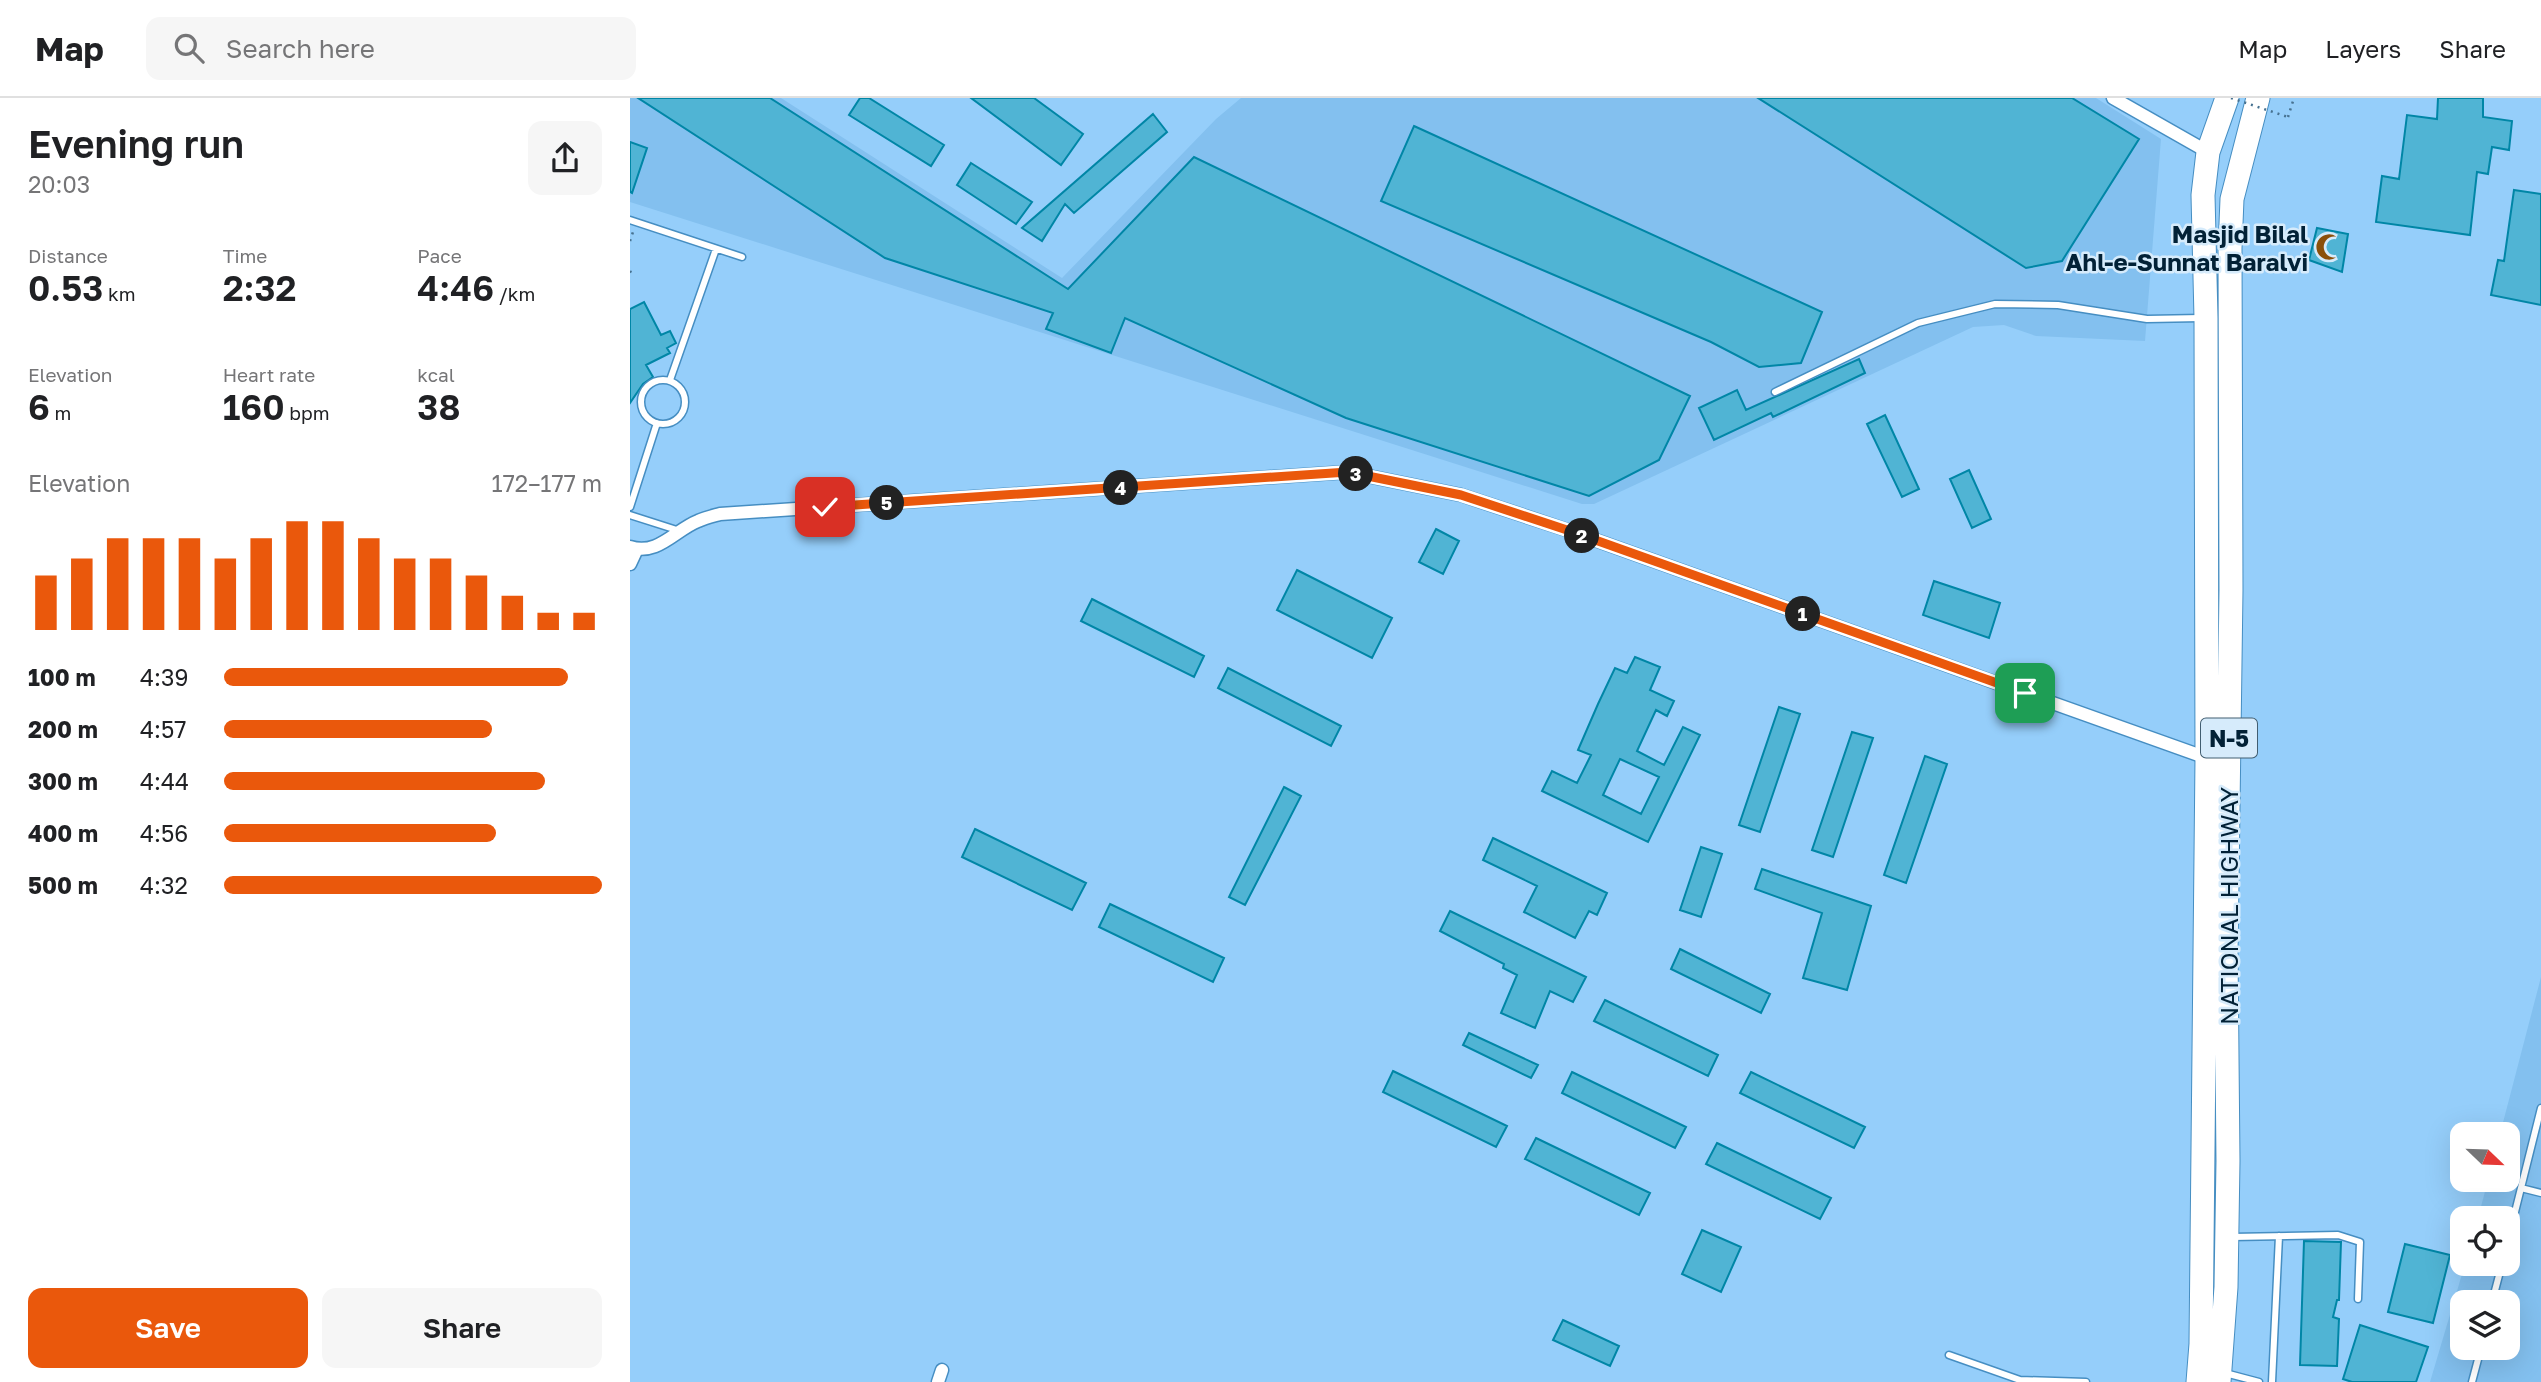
<!DOCTYPE html>
<meta charset="utf-8">
<style>
body{margin:0;font-family:"Golos Text",sans-serif;background:#f6f6f6;color:#202124;height:100vh;display:flex;flex-direction:column;font-size:26px;white-space:nowrap}
*{box-sizing:border-box;margin:0}
p{font-size:23px;color:#757577}
.icon{flex:none;width:38px;height:38px;fill:none;stroke:currentColor;stroke-width:2;stroke-linecap:round;stroke-linejoin:round}
.map{position:relative;flex:1;overflow:hidden}
.sheet{display:flex;flex-direction:column;background:#fff;width:630px}
.sheet>*{flex:none}
.needle{width:46px;rotate:113deg}
.fabs{position:absolute;left:1820px;top:1024px;display:grid;gap:14px}
.fabs a{display:grid;place-items:center;width:70px;height:70px;border-radius:14px;background:#fff;box-shadow:0 7px 28px #0002;font-size:35px}
.pin{position:absolute;display:grid;place-items:center;width:60px;height:60px;color:#fff;margin:-30px;border-radius:14px;box-shadow:0 4px 10px #0006}
.km{position:absolute;width:35px;height:35px;margin:-18px;border-radius:50%;background:#222;color:#fff;font-size:19px;line-height:35px;text-align:center}
.round{display:grid;place-items:center;flex:none;width:74px;height:74px;border-radius:14px;background:#f6f6f6}
.overview{display:flex;align-items:center;justify-content:space-between;height:119px;padding:0 28px}
h1{font-size:38px;font-weight:600;line-height:52px}
.figures{display:grid;grid-template-columns:repeat(3,1fr);gap:10px;height:119px;padding:7px 28px}
.figures div{display:grid;align-content:center}
.figures b{font-size:35px;font-weight:600}
.figures small{font-size:19px;font-weight:400}
.figures p{font-size:19px}
.chart{height:196px;padding:14px 28px}
.chart p{display:flex;justify-content:space-between}
.chart svg{width:100%;height:126px;margin-top:7px;stroke:#ea580c;stroke-width:6}
.cta{display:flex;gap:14px;margin-top:auto;padding:14px 28px}
.cta a{flex:1;height:80px;border-radius:14px;background:#ea580c;color:#fff;font-size:28px;font-weight:600;line-height:80px;text-align:center}
.cta a+a{background:#f6f6f6;color:#202124}
ul{padding:0 28px;list-style:none;font-size:23px}
li{display:grid;grid-template-columns:112px 84px 1fr;align-items:center;height:52px}
li i{height:18px;border-radius:9px;background:#ea580c}
header{display:flex;align-items:center;gap:42px;box-sizing:border-box;height:98px;padding:0 35px;background:#fff;border-bottom:2px solid #e0e0e0}
header strong{font-size:33px}
nav{display:flex;gap:38px;margin-inline-start:auto;font-size:24px}
.search{width:490px;height:63px;background:#f6f6f6;display:flex;align-items:center;gap:18px;box-sizing:border-box;padding:0 24px;border-radius:14px;color:#757577;font-size:26px}
main{display:flex;flex:1;min-height:0}
.map>svg:first-child{display:block}
.built{fill:#83c0ef;fill-rule:evenodd}
.building{fill:#50b4d4;stroke:#0086a6;stroke-width:2;fill-rule:evenodd}
.lines{fill:none;stroke-linecap:round;stroke-linejoin:round}
.lane-casing{stroke:#468ec2;stroke-width:9}
.street-casing{stroke:#468ec2;stroke-width:15}
.highway-casing{stroke:#468ec2;stroke-width:25}
.path{stroke:#477291;stroke-width:2.5;stroke-dasharray:2 5;stroke-linecap:butt}
.lane{stroke:#fff;stroke-width:6}
.street{stroke:#fff;stroke-width:12}
.highway{stroke:#fff;stroke-width:23}
.path-bridge{stroke:#477291;stroke-width:2.5;stroke-dasharray:2 5;stroke-linecap:butt}
.route-casing{stroke:#fff;stroke-width:14}
.route{stroke:#ea580c;stroke-width:9}
.labels{text-anchor:middle;dominant-baseline:central;stroke-width:5;stroke-linejoin:round;paint-order:stroke}
.shield{fill:#d6ebfb;stroke:#425e71;stroke-width:2}
.shield-label{font-size:23px;font-weight:bold;fill:#022136}
.poi-label{font-size:24px;font-weight:bold;fill:#022136;stroke:#d6ebfb;text-anchor:end}
.street-label{font-size:24px;fill:#022136;stroke:#d6ebfb}
</style>
<header>
<strong>Map</strong>
<div class="search"><svg class="icon" aria-label="search" viewBox="0 0 24 24"><circle cx="10" cy="10" r="6"/><path d="M15 15l6 6"/></svg>Search here</div>
<nav><a>Map</a><a>Layers</a><a>Share</a></nav>
</header>
<main>
<section class="sheet">
<div class="overview"><div><h1>Evening run</h1><p>20:03</p></div><a class="round"><svg class="icon" aria-label="share" viewBox="0 0 24 24"><path d="M12 15V3M7 8l5-5 5 5M5 13v7h14v-7"/></svg></a></div>
<div class="figures">
<div><p>Distance</p><b>0.53<small> km</small></b></div>
<div><p>Time</p><b>2:32</b></div>
<div><p>Pace</p><b>4:46<small> /km</small></b></div>
</div>
<div class="figures">
<div><p>Elevation</p><b>6<small> m</small></b></div>
<div><p>Heart rate</p><b>160<small> bpm</small></b></div>
<div><p>kcal</p><b>38</b></div>
</div>
<div class="chart"><p><span>Elevation</span>172–177 m</p>
<svg viewBox="0 0 160 44" preserveAspectRatio="none"><path d="M5 44V25M15 44V19M25 44V12M35 44V12M45 44V12M55 44V19M65 44V12M75 44V6M85 44V6M95 44V12M105 44V19M115 44V19M125 44V25M135 44V32M145 44V38M155 44V38"/></svg>
</div>
<ul>
<li><b>100 m</b>4:39<i style="width:91%"></i></li>
<li><b>200 m</b>4:57<i style="width:71%"></i></li>
<li><b>300 m</b>4:44<i style="width:85%"></i></li>
<li><b>400 m</b>4:56<i style="width:72%"></i></li>
<li><b>500 m</b>4:32<i style="width:100%"></i></li>
</ul>
<div class="cta"><a>Save</a><a>Share</a></div>
</section>
<div class="map">
<svg width="1911" height="1284" viewBox="0 0 1911 1284">
<rect width="100%" height="100%" fill="#95cefa"/>
<path class="built" d="M0 0H151L432 180 586 21 611 0H1466L1531 41 1515 243 1406 238 1374 227 1343 229 964 406H952L0 104Z
M1911 879V1284H1800L1835 1166H1878V1120H1848L1858 1082H1878V1036H1870ZM1832 1204H1878V1250H1832Z"/>
<path class="building" d="M8 0H140L438 191 564 59 1060 298 1029 362 959 398 716 320 495 220 481 255 416 231 423 215 255 160Z
M230 0H239L314 47 301 68 219 17Z
M341 0H404L453 36 431 67Z
M1128 0H1442L1509 41 1432 163 1396 170Z
M1808 0H1853V19L1882 23 1879 52 1862 49 1858 76 1847 74 1840 137 1746 124 1752 78 1769 81 1777 17 1807 21Z
M523 16 537 34 444 115 435 106 412 143 392 130Z
M784 28 1192 214 1171 265 1129 269 1081 244 751 103Z
M0 44 17 50 2 95 0 94Z
M341 65 402 104 386 126 327 87Z
M1884 92 1911 96V207L1861 197 1868 162 1874 163Z
M1687 130 1718 136 1712 174 1679 162Z
M14 204 31 237 40 233 46 245 37 250 40 255 16 267 23 279 13 286 0 305V211Z
M1229 261 1235 275 1143 319 1141 315 1084 342 1069 310 1107 292 1116 312Z
M1255 317 1289 391 1272 399 1237 326Z
M1339 372 1361 421 1342 430 1320 381Z
M806 431 829 443 813 476 789 464Z
M667 472 762 520 742 560 647 512Z
M1304 483 1370 505 1359 540 1293 517Z
M462 501 574 558 564 579 451 523Z
M1005 559 1030 569 1020 592 1044 603 1037 618 1026 612 1007 653 1034 667 1053 629 1070 637 1018 744 912 693 922 673 947 685 961 657 948 652 968 606 985 570 997 575ZM990 661 1029 679 1011 716 973 697Z
M598 570 711 628 701 648 588 590Z
M1149 609 1170 616 1130 734 1109 727Z
M1222 634 1243 640 1203 759 1182 752Z
M1295 658 1317 666 1276 785 1254 777Z
M654 689 671 698 615 807 599 799Z
M345 731 456 785 442 812 332 759Z
M863 740 977 795 967 817 959 813 945 840 894 814 907 788 853 762Z
M1071 749 1092 756 1071 819 1050 812Z
M1132 771 1241 808 1217 892 1173 880 1192 815 1125 791Z
M480 806 594 860 583 884 469 829Z
M820 813 956 879 943 904 920 893 905 930 871 915 887 877 873 870 874 866 810 833Z
M1050 851 1140 896 1131 915 1041 871Z
M975 902 1088 957 1078 978 964 923Z
M839 935 908 967 901 980 833 947Z
M763 973 877 1028 866 1049 753 994Z
M942 974 1056 1029 1045 1050 932 995Z
M1121 974 1235 1029 1224 1050 1110 995Z
M906 1040 1020 1095 1009 1117 895 1061Z
M1087 1045 1201 1100 1190 1121 1076 1066Z
M1072 1132 1111 1149 1091 1194 1052 1176Z
M1674 1143 1711 1144 1709 1202H1707L1703 1219 1709 1221 1707 1268 1670 1267Z
M1775 1146 1820 1157 1803 1225 1758 1214Z
M933 1222 989 1248 980 1268 923 1242Z
M1730 1227 1798 1249 1786 1284H1722L1713 1281Z"/>
<g class="lines">
<defs>
<path id="lane" d="M0 122 112 159
M11 304a22 22 0 1 1 44 0a22 22 0 1 1-44 0Z
M40 282 86 151
M1145 294 1288 225 1365 206 1428 207 1517 221 1571 220
M0 409 27 325
M0 417 50 433
M1891 1090 1911 1095
M1602 1139 1708 1137 1730 1144 1728 1201
M1878 1142 1911 1010
M1862 1204 1872 1166
M1319 1257 1390 1282 1456 1284
M1595 1275 1629 1284
M1642 1284 1649 1138
M1842 1284 1851 1250"/>
<path id="street" d="M1483 0 1578 54
M0 449C28 458 45 432 68 423 75 420 83 418 90 416L718 374 831 397 940 433 1577 660
M0 466 7 451
M308 1284 312 1272"/>
<path id="highway" d="M1568 1284 1571 1246 1577 660 1576 220 1573 97 1578 54 1597 0
M1589 1284 1596 1189 1598 1063 1596 855 1601 492 1600 150 1602 101 1628 0"/>
</defs>
<use href="#lane" class="lane-casing"/>
<use href="#street" class="street-casing"/>
<use href="#highway" class="highway-casing"/>
<path class="path" d="M1658 19 1664 0
M0 143 3 134
M0 173 3 178"/>
<use href="#lane" class="lane"/>
<use href="#street" class="street"/>
<use href="#highway" class="highway"/>
<path class="path-bridge" d="M1601 0 1658 19"/>
</g>
<g class="lines">
<defs>
<path id="route" d="M195 409 718 374 831 397 940 433 1395 595"/>
</defs>
<use href="#route" class="route-casing"/>
<use href="#route" class="route"/>
</g>
<defs>
<symbol id="mosque-bare" viewBox="-9 -9 18 18"><path d="M3.5-4.9A6 6 0 1 0 3.5 4.9A5 5 0 1 1 3.5-4.9Z" fill="#8b500a" stroke="#d6ebfb" stroke-width="2.5" paint-order="stroke"/></symbol>
</defs>
<g fill-rule="evenodd">
<use href="#mosque-bare" x="1680" y="130" width="38" height="38"/>
</g>
<g class="labels">
<rect class="shield" x="1571" y="620.5" width="56" height="39" rx="5"/>
<g class="shield-label">
<text x="1599" y="640">N-5</text>
</g>
<g class="poi-label">
<text x="1678" y="135">Masjid Bilal<tspan x="1678" dy="28">Ahl-e-Sunnat Baralvi</tspan></text>
</g>
<g class="street-label">
<text transform="translate(1598 808) rotate(-90)">NATIONAL HIGHWAY</text>
</g>
</g>
</svg>
<div class="fabs">
<a><svg class="needle" viewBox="-14 -14 28 28"><path d="M0-13l5 13h-10z" fill="#e53935"/><path d="M0 13l5-13h-10z" fill="#757577"/></svg></a>
<a><svg class="icon" aria-label="locate" viewBox="0 0 24 24"><circle cx="12" cy="12" r="6"/><path d="M12 2v4M12 18v4M2 12h4M18 12h4"/></svg></a>
<a><svg class="icon" aria-label="layers" viewBox="0 0 24 24"><path d="M12 4l9 5-9 5-9-5zM3 14l9 5 9-5"/></svg></a>
</div>
<div class="pin" style="left:1395px;top:595px;background:#1e9e55"><svg class="icon" aria-label="arrive" viewBox="0 0 24 24"><path d="M6 21V4h12l-3 4 3 4H6"/></svg></div>
<div class="pin" style="left:195px;top:409px;background:#d93025"><svg class="icon" aria-label="check" viewBox="0 0 24 24"><path d="M5 12l5 5 9-10"/></svg></div>
<b class="km" style="left:1173px;top:516px">1</b>
<b class="km" style="left:952px;top:438px">2</b>
<b class="km" style="left:726px;top:376px">3</b>
<b class="km" style="left:491px;top:390px">4</b>
<b class="km" style="left:257px;top:405px">5</b>
</div>
</main>
